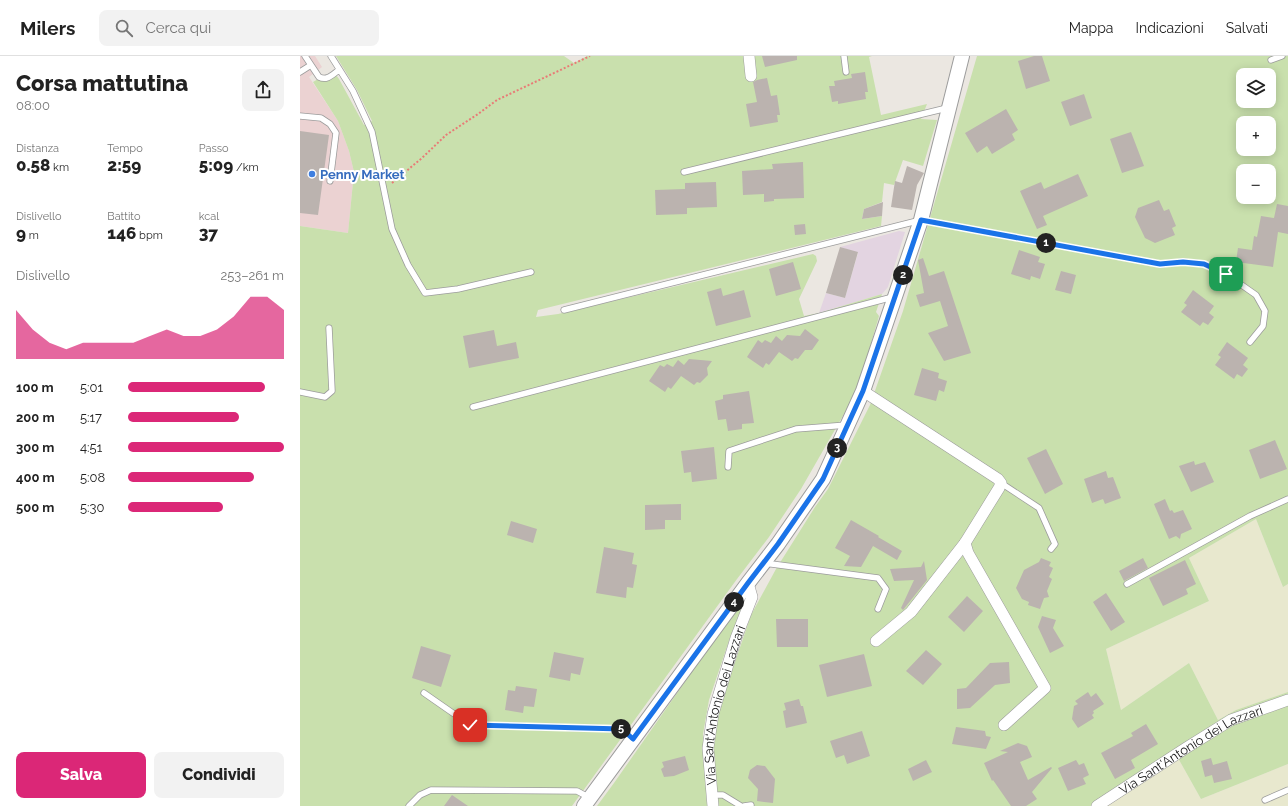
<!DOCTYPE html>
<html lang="it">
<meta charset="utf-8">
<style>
body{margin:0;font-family:Raleway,sans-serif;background:#f2f2f2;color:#222;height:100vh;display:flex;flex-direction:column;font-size:15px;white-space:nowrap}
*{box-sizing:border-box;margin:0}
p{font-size:13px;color:#767676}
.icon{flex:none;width:22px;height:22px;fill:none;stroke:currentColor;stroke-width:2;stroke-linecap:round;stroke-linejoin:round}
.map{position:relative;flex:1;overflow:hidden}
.side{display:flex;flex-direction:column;background:#fff;width:300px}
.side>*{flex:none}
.buttons{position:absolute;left:936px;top:12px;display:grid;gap:8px}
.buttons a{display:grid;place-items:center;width:40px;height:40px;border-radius:8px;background:#fff;box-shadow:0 2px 10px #0003;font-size:20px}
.pin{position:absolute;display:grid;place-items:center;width:34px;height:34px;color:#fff;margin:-17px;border-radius:8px;box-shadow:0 2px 6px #0006}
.km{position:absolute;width:20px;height:20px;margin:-10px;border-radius:50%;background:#222;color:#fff;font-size:11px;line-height:20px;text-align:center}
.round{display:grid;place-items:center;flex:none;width:42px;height:42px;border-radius:8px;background:#f2f2f2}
.head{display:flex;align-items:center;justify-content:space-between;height:68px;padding:0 16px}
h1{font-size:22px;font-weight:800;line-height:30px}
.stats{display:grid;grid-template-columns:repeat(3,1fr);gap:6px;height:68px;padding:4px 16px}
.stats div{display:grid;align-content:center}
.stats b{font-size:17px;font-weight:800}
.stats small{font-size:11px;font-weight:400}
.stats p{font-size:11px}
.chart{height:112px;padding:8px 16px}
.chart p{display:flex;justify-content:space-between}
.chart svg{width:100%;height:72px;margin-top:4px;fill:#db2777;opacity:.7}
.button{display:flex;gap:8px;margin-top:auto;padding:8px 16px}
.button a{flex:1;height:46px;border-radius:8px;background:#db2777;color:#fff;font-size:16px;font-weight:800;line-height:46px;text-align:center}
.button a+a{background:#f2f2f2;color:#222}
ul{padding:0 16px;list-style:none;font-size:13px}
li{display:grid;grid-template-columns:64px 48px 1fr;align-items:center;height:30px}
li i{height:10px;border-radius:5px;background:#db2777}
header{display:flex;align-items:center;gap:24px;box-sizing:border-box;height:56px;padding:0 20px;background:#fff;border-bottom:1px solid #e0e0e0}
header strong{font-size:19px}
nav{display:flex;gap:22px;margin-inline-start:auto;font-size:14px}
.search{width:280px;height:36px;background:#f2f2f2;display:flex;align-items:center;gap:10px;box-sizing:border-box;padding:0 14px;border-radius:8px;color:#767676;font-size:15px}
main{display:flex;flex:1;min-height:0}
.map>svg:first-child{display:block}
.commercial{fill:#ebd2d2}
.industrial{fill:#e3d4e1}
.farmland{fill:#e8e8ce}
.grass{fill:#c9e0ad;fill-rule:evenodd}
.building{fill:#bbb3af}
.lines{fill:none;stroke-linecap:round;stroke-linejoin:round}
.service-casing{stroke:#9c9c9c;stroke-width:7}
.minor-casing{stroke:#9c9c9c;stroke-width:12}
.tertiary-casing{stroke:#9c9c9c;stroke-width:16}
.path{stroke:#e87b76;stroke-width:2;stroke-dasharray:2 2;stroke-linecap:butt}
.service{stroke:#fff;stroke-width:5.5}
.minor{stroke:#fff;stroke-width:11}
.tertiary{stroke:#fff;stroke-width:14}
.route-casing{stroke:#fff;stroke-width:8}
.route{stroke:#1a73e8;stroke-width:5}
.shop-dot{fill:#3f7fe0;stroke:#fff;stroke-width:1.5}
.labels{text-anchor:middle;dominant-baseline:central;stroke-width:4;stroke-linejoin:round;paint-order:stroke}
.shop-label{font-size:13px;font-weight:bold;fill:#366cbe;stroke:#fff;text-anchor:start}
.street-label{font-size:13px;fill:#1b1b1b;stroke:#fff}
</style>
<header>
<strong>Milers</strong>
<div class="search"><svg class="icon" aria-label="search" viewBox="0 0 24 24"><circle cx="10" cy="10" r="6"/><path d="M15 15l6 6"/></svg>Cerca qui</div>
<nav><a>Mappa</a><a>Indicazioni</a><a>Salvati</a></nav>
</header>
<main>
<section class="side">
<div class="head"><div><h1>Corsa mattutina</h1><p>08:00</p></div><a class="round"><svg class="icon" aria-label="share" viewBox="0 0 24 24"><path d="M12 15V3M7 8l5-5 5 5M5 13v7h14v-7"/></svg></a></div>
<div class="stats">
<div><p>Distanza</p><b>0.58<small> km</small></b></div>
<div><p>Tempo</p><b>2:59</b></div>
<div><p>Passo</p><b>5:09<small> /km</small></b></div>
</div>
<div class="stats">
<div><p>Dislivello</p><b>9<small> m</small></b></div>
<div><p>Battito</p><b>146<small> bpm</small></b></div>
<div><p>kcal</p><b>37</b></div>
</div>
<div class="chart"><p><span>Dislivello</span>253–261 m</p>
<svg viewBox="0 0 160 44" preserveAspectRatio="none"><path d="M0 44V14L10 26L20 34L30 38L40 34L50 34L60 34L70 34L80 30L90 26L100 30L110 30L120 26L130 18L140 6L150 6L160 14V44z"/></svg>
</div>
<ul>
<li><b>100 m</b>5:01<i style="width:88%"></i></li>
<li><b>200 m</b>5:17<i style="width:71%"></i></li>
<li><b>300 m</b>4:51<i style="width:100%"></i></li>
<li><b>400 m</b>5:08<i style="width:81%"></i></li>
<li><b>500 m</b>5:30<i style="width:61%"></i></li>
</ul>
<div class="button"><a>Salva</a><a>Condividi</a></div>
</section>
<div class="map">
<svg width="988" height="750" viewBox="0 0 988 750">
<rect width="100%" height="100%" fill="#ebe7e1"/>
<path class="commercial" d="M0 0H15L22 11 9 21 38 65 49 95 54 116 48 177 0 170Z"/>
<path class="industrial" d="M599 175 605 176 588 231 582 238 519 257 526 237 545 242 558 197 540 191Z"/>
<path class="farmland" d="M956 463 983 531 988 528V636L936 654 918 664 889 607 821 654 806 593 909 545 889 502Z
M878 702 901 743 988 708V750H805Z"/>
<path class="grass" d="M36 0H264L274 7 287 0H572L569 1 581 59 627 48 621 63 637 64 623 110 603 104 594 129 584 127 582 146 564 153 562 163 582 160 581 170 238 254 236 261 258 258 513 198 516 200 517 205 499 243 504 260 519 257 582 238 576 256 579 260 562 319 548 351 501 433 469 481 437 523 272 750H0V170L48 177 54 116 49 95 38 65 13 26 25 19H36L39 23 64 69 72 65 57 34Z
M677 0H988V528L983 531 956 463 889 502 909 545 806 593 821 654 889 607 918 664 936 654 988 636V708L901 743 878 702 805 750H416L413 691 417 659 451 559 476 513 515 451 528 433 570 349 603 255ZM943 19H969V45H943ZM943 67H969V93H943ZM943 115H969V141H943Z
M439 552 441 554 430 582 409 644 403 678 407 750H297L314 727 436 553Z"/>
<path class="building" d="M462 0H497V4L465 11Z
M734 0H742L750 25 726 33 718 5Z
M565 16 568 36H565L566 43 538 48V45L532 46 529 30H535L534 25 552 22 551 18Z
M467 22 471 40 477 39 480 59H477L478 66 450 71 446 48 457 46 453 26 457 24Z
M784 38 792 62 770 70 761 46Z
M706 53 718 74 712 78 715 84 692 98 687 90 677 97 665 77Z
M0 75 29 79 18 159 0 157Z
M831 76 844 110 822 117 810 83Z
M503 106 504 142 474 143V145L464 146V138L443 139 442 115 473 113 472 108Z
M607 110 624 117 617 129 612 154 591 151 595 125 602 127Z
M778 118 788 140 743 160 747 169 737 173 720 135 741 126 744 133Z
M416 126 417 151 387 152V158L356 159 355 134 385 133V127Z
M859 144 864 155 869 153 876 170 872 172 875 179 855 187 845 182 835 161 838 152Z
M583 146 582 160 562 163 564 153Z
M977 148 988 150V178L978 176 973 211 936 206 938 192 952 194 954 180 957 181 961 160 974 162Z
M505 168 506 178 495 179 494 169Z
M540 191 558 196 545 242 526 237Z
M719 194 740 201 738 206 745 208 740 223 731 220 730 224 711 218Z
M623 202 629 220 644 215 671 297 644 305 628 277 648 270 640 245 620 251 616 239 624 237 618 204Z
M493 206 501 233 476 240 469 213Z
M761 215 776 219 771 238 755 234Z
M421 232 423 240 444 234 451 261 416 270 407 236Z
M893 234 914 250 909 257 914 261 908 269 903 266 900 270 881 256 887 249 884 247Z
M505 273 519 284 512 294H505L498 303 495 302 492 305 479 296 469 309 466 307 463 312 447 301 458 284 462 287 465 284 471 287 476 280 482 285 487 279 500 280Z
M194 274 197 290 216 286 219 302 169 312 163 280Z
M927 286 948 302 943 309 948 313 942 321 937 318 934 323 915 309 921 301 918 299Z
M389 303 412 305 407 312 408 319 400 327 397 326 394 329 381 320 371 333 368 331 365 336 349 325 360 309 364 311 367 308 373 311 378 304 384 309Z
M622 312 639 317 638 322 647 325 644 336 639 334 636 345 614 339Z
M449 335 454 367 442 368V373L428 375 426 363 418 364 415 345 423 343V339Z
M975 384 987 413 960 423 949 394Z
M414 391 417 423 392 426 391 416 384 417 381 395Z
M746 393 763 428 745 438 727 402Z
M894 405 895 409 905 406 914 426 891 436 879 410Z
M806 415 808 422 813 421 821 442 805 448 803 443 792 447 784 423Z
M865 443 870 455 872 454 874 457 883 454 892 473 881 478 880 483 876 480 869 483 854 448Z
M381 448V464H365V473L345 474V449Z
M551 464 579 480 578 481 602 495 597 504 573 490 561 511 544 510 550 500 535 492Z
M211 465 237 473 233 487 207 479Z
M304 491 334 497 332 508 337 509 333 532 327 531 326 542 296 537Z
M741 502 751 506 749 510 753 512 749 521 752 523 747 535 749 541 744 542 740 553 728 549 729 546 722 543 716 532 724 514 739 506Z
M843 502 848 512 824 525 819 515Z
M885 504 896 528 886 533 888 538 863 550 849 522Z
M624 505 627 524 603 554 601 552 614 524 594 525 590 513 621 511Z
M806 537 825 566 811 575 793 546Z
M667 540 683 555 664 576 648 561Z
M742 560 756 564 753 572 764 590 750 597 738 571Z
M476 563H508V591H477Z
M121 590 151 599 141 631 112 622Z
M626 594 642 608 623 629 606 615Z
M254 596 284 602 280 619 271 617 270 625 249 621Z
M564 598 572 630 527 641 519 609Z
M709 606 710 627 695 629 670 652 657 653V633L666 632 690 607Z
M216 630 237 633 234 651 224 650 223 657 205 654 208 634 215 635Z
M788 636 791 641 796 637 804 648 793 655 794 657 792 659 794 662 778 672 772 663 774 650 778 648 775 645Z
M499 643 501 650H503L507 667 486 672 483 655 486 654 484 647Z
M846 668 858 688 831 704 835 712 815 723 801 697 833 680 831 677Z
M656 671 685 675 686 680 691 681 686 693 652 688Z
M562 675 570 700 547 708 544 699 536 702 530 685Z
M718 687 727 690 732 701 720 706 728 724 751 711 752 712 732 736 737 743 726 750H711L693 724 692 725 684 707 708 696 700 695Z
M385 700 389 714 374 720 364 721 361 713 364 711 362 706Z
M911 702 913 709 927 705 932 723 914 727 912 719 905 721 901 705Z
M626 704 632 716 613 725 608 713Z
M776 704 779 709 784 707 789 719 783 722 786 728 768 735 758 712Z
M457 709 465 710 475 723 473 747 457 745 458 733 448 722 450 714Z
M152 739 168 750H144Z"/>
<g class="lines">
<defs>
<path id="service" d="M5 0 19 21C27 25 32 19 39 14
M31 0 53 35 72 76 92 173 108 209 125 237 158 233 231 216
M544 0 546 16
M971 4 982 0
M0 16 11 9
M0 60 21 62 30 68 36 77 30 125
M384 116 647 52
M264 254 621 164 860 208 883 206 904 208 926 218 956 239 965 255 963 270 950 286
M0 336 25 341 32 335 29 272
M173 351 593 241
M428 411 429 395 496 373 547 369
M701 427 739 452 755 488 751 493
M464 507 578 522 586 533 578 553
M827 528 950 460 988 443
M124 637 170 669 322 673 333 683
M412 739H423L441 750
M965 744 988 734
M109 750 120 739 131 734 277 735 290 742
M444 750 451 749"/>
<g id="minor">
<path d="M449 0 451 20"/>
<path d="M563 335 698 423 701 427 699 432 665 487 668 497 745 632 704 669"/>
<path d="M576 585 611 556 665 487"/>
<path id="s1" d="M413 750 408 692 413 658 436 582 452 541 448 527"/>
<path id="s2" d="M797 750 886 692 931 664 988 644"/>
</g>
<path id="tertiary" d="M284 750 448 527 478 488 523 423 563 335 621 164 662 0"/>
</defs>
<use href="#service" class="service-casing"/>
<use href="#minor" class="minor-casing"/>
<use href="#tertiary" class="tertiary-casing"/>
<path class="path" d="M92 127 122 102 146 79 178 58 197 44 290 0"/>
<use href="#service" class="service"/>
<use href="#minor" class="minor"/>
<use href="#tertiary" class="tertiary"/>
</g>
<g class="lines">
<defs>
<path id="route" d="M170 669 322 673 333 683 448 527 478 488 523 423 563 335 621 164 860 208 883 206 904 208 926 218"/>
</defs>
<use href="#route" class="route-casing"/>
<use href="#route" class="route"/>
</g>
<circle class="shop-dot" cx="12" cy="118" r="4"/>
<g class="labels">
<g class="shop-label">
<text x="20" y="118">Penny Market</text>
</g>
<g class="street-label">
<text stroke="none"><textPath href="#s1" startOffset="103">Via Sant'Antonio dei Lazzari</textPath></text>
<text stroke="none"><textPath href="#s2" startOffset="110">Via Sant'Antonio dei Lazzari</textPath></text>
</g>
</g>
</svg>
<div class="buttons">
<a><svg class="icon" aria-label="layers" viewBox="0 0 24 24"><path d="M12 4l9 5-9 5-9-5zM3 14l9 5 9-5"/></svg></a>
<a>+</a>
<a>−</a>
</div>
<div class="pin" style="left:926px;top:218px;background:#1e9e55"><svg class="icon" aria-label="arrive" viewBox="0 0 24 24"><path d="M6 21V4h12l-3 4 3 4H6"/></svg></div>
<div class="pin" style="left:170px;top:669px;background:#d93025"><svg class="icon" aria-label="check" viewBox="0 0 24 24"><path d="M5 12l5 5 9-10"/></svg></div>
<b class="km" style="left:746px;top:187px">1</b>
<b class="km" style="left:603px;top:219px">2</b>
<b class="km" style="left:537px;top:392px">3</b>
<b class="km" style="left:434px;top:546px">4</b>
<b class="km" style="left:321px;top:673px">5</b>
</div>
</main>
